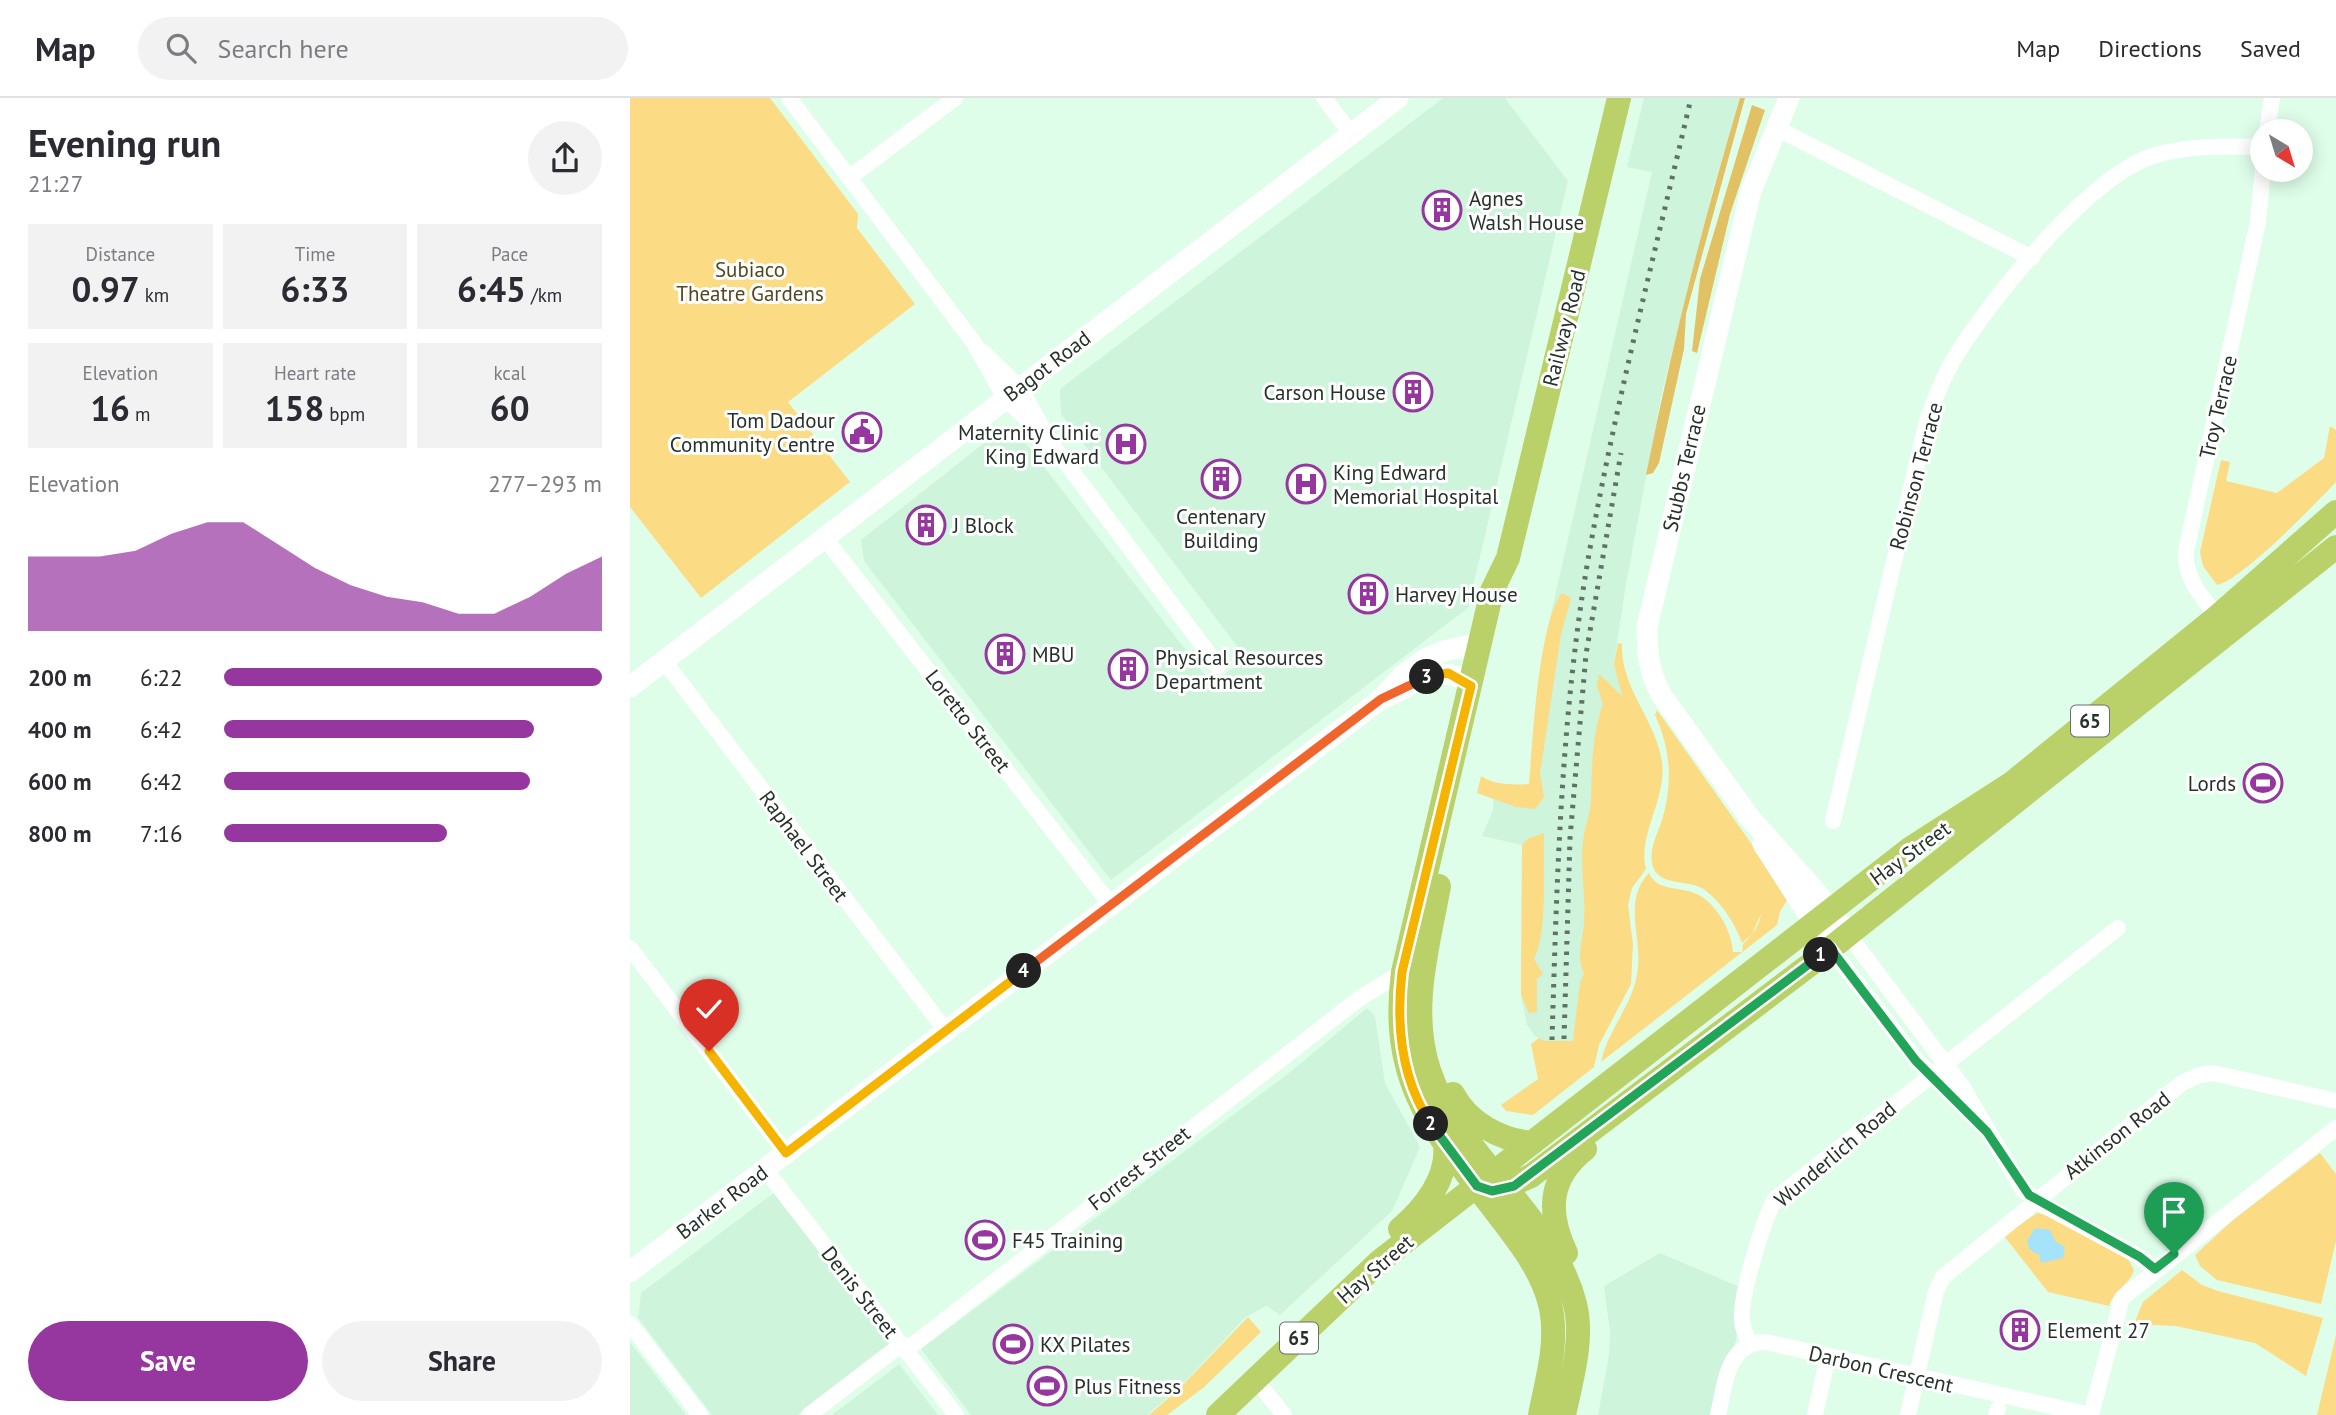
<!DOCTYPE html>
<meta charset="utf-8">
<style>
body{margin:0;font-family:"PT Sans",sans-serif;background:#f2f2f3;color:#2b2b33;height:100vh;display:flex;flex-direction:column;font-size:26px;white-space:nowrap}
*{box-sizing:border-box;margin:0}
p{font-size:23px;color:#7c7c81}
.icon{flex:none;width:38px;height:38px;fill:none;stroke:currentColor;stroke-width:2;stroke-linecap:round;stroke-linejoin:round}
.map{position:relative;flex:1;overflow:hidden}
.panel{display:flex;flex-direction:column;background:#fff;width:630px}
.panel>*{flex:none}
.needle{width:46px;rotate:142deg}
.fabs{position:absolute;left:1620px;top:21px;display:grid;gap:14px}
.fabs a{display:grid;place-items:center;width:63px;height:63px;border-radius:50%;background:#fff;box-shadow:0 4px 18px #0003;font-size:35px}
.pin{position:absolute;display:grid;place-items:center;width:60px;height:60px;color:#fff;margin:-72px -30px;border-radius:50% 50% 50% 0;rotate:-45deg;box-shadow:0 0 7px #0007}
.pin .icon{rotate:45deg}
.km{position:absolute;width:35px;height:35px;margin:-18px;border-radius:50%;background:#222;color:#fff;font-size:19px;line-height:35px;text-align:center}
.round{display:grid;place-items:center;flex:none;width:74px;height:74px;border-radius:37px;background:#f2f2f3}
.head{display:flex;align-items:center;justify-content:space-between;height:119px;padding:0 28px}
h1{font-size:38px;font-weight:700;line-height:52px}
.figures{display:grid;grid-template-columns:repeat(3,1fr);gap:10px;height:119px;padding:7px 28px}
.figures div{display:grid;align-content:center;border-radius:0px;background:#f2f2f3;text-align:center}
.figures b{font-size:35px;font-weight:700}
.figures small{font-size:19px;font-weight:400}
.figures p{font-size:19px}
.chart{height:196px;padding:14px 28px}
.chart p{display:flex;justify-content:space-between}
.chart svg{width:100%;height:126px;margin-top:7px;fill:#96369f;opacity:.7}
.cta{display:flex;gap:14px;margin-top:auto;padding:14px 28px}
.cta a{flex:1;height:80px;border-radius:42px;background:#96369f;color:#fff;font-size:28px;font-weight:700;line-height:80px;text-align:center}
.cta a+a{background:#f2f2f3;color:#2b2b33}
ul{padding:0 28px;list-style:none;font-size:23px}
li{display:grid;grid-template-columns:112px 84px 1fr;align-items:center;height:52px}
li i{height:18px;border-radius:9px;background:#96369f}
header{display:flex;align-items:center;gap:42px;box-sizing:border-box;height:98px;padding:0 35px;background:#fff;border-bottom:2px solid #e1e1e2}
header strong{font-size:33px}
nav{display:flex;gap:38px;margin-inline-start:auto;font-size:24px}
.search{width:490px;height:63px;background:#f2f2f3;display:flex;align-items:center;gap:18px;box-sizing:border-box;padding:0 24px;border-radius:38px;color:#7c7c81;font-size:26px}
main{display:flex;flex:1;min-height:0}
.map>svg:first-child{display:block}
.built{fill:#cef4db}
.green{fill:#fbdb83}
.forest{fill:#e2c164}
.water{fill:#a5e3fb}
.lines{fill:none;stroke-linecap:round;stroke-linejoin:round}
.street{stroke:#fff;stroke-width:16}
.secondary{stroke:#fff;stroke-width:21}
.primary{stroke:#bad068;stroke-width:24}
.rail{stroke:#607267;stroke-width:5;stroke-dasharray:3.5 7;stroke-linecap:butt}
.split-1-casing{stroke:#fff;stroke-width:14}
.split-2-casing{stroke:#fff;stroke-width:14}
.split-3-casing{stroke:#fff;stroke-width:14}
.split-4-casing{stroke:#fff;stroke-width:14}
.split-5-casing{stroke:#fff;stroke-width:14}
.split-1{stroke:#22a559;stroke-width:9}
.split-2{stroke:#22a559;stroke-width:9}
.split-3{stroke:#f5b400;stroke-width:9}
.split-4{stroke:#f0652b;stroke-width:9}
.split-5{stroke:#f5b400;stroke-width:9}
.labels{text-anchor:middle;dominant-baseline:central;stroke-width:6;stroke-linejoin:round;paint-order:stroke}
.shield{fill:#fff;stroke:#666f69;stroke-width:2}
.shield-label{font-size:19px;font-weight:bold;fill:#253129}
.poi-label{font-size:21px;fill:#253129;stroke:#fff;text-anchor:start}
.park-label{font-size:21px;fill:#54461f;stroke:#fff}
.street-label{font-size:21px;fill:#253129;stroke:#fff}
</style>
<header>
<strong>Map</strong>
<div class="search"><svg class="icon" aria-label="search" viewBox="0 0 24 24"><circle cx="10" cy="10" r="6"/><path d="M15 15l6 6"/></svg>Search here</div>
<nav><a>Map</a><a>Directions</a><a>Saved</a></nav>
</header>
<main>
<section class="panel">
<div class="head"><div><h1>Evening run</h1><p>21:27</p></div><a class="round"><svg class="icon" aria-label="share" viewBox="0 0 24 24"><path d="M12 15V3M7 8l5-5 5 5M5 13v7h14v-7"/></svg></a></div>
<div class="figures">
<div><p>Distance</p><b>0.97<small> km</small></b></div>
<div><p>Time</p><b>6:33</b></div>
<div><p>Pace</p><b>6:45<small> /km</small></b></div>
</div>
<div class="figures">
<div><p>Elevation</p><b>16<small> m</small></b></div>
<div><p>Heart rate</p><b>158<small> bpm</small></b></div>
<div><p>kcal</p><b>60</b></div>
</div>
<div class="chart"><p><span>Elevation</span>277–293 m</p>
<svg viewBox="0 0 160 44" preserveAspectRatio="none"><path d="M0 44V18L10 18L20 18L30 16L40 10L50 6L60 6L70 14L80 22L90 28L100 32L110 34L120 38L130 38L140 32L150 24L160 18V44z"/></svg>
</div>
<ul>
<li><b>200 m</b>6:22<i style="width:100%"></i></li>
<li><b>400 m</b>6:42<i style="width:82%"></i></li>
<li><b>600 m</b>6:42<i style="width:81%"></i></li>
<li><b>800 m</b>7:16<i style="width:59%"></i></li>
</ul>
<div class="cta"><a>Save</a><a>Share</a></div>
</section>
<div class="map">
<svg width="1706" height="1317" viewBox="0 0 1706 1317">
<rect width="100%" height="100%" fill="#dffeea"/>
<path class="built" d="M813 0H875L938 83 838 510 481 782 234 463 231 442 372 331 384 330 582 586 616 560 431 316 430 291Z
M1014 0H1110L1083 91 1032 294 996 486 984 566 993 600 981 770 943 943H914L905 938 897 927 891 897 892 747 852 738 863 712 864 693 899 686 917 533 1022 74 997 69Z
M737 910 745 918 755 985 790 1049 762 1113 650 1217 636 1208 616 1219 549 1290 517 1317H341L291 1251 659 975Z
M145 1094 261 1246 168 1317H82L8 1220 11 1195Z
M1030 1155 1119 1193 1086 1317H968L979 1257 980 1234 974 1188Z
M0 1244 56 1317H0Z
M269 1266 308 1317H202Z"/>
<path class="green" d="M0 0H140L228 116 227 130 285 206 158 304 220 384 71 500 0 409Z
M1700 328 1706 332V384C1685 406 1612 482 1587 487L1573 468 1570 454 1591 362 1600 364 1596 383 1647 395 1694 360Z
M932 495 941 500 931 536 910 676 914 699 905 711 886 709 847 695 851 678C865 687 882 687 899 686 903 643 908 526 932 495Z
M988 545 992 546C990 589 1026 622 1032 664 1037 700 1007 739 1016 771L1002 790 998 807 1003 846 1001 886 969 947 964 969 903 1017 876 1013 871 1007 908 981 901 946 909 940 915 943H943L950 885 954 875C945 858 954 840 954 823 956 795 949 764 954 737 956 724 961 714 961 700 962 669 962 636 973 606L967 588 969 576 992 598 984 566Z
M1027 612 1159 799 1150 814 1147 827 971 964C978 930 1006 904 1008 868 1011 835 993 803 1019 775 1027 794 1050 788 1067 796 1086 805 1102 833 1103 854H1112L1113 846C1122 837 1129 829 1131 816L1122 836 1112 845C1105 826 1092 805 1075 792 1061 781 1030 789 1023 769 1018 753 1027 737 1032 722 1043 685 1041 652 1025 617Z
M914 735C913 768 918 834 904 861L913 876 907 881V914L899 915 891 897 892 747 899 740Z
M1690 1055 1706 1076V1143L1691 1206 1587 1182 1570 1168 1565 1157 1603 1122Z
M1407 1115 1417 1117 1496 1157 1504 1172C1500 1187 1485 1190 1479 1208L1418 1194 1374 1138Z
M1552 1172 1572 1187 1588 1193 1693 1220 1676 1278 1625 1245 1546 1228 1504 1226 1513 1204Z
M618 1219 631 1234 573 1290 537 1317H519L550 1290Z
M1706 1237V1317H1687Z"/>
<path class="forest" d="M1110 0H1115L1056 216 1054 251 1029 365 1023 375 1016 377C1041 250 1073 124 1110 0Z
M1122 7 1135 12 1100 116 1067 255 1062 253 1070 181Z"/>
<path class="water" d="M1405 1130 1420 1132 1425 1143 1435 1149 1433 1160 1411 1165 1409 1157 1399 1151 1397 1143Z"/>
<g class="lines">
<path class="street" d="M159 0 344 245 375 300 421 345
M694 0 721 36
M1148 31 1402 160
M1637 33 1642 0
M219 80 325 0
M353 254 390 290 421 345 588 568
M194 439 481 807
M1592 524C1575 502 1554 483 1556 453L1628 124 1633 70
M34 563 316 933
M1203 723 1297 323C1305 301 1313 279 1325 259 1361 201 1461 75 1526 57 1561 47 1597 48 1633 49
M1218 836 1332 988 1393 1092 1415 1108 1510 1159 1525 1171
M0 850 156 1055
M1200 850 1287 963 1341 1015
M135 1071 326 1317
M0 1226 70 1317
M1120 1246C1116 1238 1112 1230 1112 1221 1110 1199 1134 1118 1146 1100L1488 830
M626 1282 654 1317
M179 1317 264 1252 284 1246 730 900 773 874
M1088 1317C1095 1288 1096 1244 1136 1244L1461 1317
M1185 1317 1198 1258
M1278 1317 1306 1193 1313 1179 1552 985 1569 977 1583 975 1706 1003
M1366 1317 1368 1311
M1461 1317 1492 1200 1706 1030"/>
<path class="secondary" d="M1159 0 1121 93 1017 529C1017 556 1019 575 1032 598L1120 720 1182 789 1218 836
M0 589 768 0
M756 599C785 587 813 561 841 588
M1133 746 1200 850
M0 1174 751 601 773 577 795 561 814 553 851 545"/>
<path class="primary" d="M809 788C798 848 779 912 799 972 828 1060 922 1115 945 1206 954 1241 941 1283 934 1317
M823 996C838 1025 871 1042 902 1045
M847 1088 870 1092 901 1078 1186 862 1706 449
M770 1131C795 1110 819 1079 815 1046
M936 1155C917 1115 918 1080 955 1051
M588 1317 750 1163 1281 750 1382 685 1588 518 1706 414
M910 1317C917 1281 929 1243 920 1206 912 1174 892 1148 873 1123 808 1037 758 989 773 874L862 493 878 460 989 0"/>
<path class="rail" d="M934 941 940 740 956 556 991 355
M922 942C927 779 931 616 959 456 986 303 1026 151 1061 0"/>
</g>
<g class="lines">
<defs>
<path id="split-1" d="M1191 857 1200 850 1286 963 1357 1034 1399 1097 1510 1159 1525 1171 1544 1156"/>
<path id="split-2" d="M801 1026 847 1088 862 1093 884 1088 1191 857"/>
<path id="split-3" d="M797 579 818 575 841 588 772 874C766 926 771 981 801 1026"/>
<path id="split-4" d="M394 873 751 601 797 579"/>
<path id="split-5" d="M79 953 156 1055 394 873"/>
</defs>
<use href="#split-1" class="split-1-casing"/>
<use href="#split-2" class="split-2-casing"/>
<use href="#split-3" class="split-3-casing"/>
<use href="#split-4" class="split-4-casing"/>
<use href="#split-5" class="split-5-casing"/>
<use href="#split-1" class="split-1"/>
<use href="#split-2" class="split-2"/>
<use href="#split-3" class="split-3"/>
<use href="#split-4" class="split-4"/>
<use href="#split-5" class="split-5"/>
</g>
<defs>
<symbol id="building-ring" viewBox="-11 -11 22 22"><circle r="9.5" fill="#fff" stroke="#96369f" stroke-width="1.5"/><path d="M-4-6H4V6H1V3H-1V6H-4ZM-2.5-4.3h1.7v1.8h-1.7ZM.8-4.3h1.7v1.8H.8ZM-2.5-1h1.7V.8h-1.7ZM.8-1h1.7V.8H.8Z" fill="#96369f"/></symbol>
<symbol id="civic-ring" viewBox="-11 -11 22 22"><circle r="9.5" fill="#fff" stroke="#96369f" stroke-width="1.5"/><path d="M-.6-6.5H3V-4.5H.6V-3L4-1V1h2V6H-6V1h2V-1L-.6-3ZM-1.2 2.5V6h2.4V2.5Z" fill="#96369f"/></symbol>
<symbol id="hospital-ring" viewBox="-11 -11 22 22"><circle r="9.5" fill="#fff" stroke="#96369f" stroke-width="1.5"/><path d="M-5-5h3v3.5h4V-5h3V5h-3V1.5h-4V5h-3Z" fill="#96369f"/></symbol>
<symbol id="stadium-ring" viewBox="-11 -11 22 22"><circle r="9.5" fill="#fff" stroke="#96369f" stroke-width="1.5"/><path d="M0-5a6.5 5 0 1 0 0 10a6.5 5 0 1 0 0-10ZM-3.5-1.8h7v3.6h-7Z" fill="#96369f"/></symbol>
</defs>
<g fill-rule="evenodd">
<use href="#building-ring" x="790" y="90" width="44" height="44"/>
<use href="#building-ring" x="761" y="272" width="44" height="44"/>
<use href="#civic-ring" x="210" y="312" width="44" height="44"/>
<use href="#hospital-ring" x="474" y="324" width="44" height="44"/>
<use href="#building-ring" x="569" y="359" width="44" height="44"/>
<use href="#hospital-ring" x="654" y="364" width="44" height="44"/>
<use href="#building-ring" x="274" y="405" width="44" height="44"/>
<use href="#building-ring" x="716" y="474" width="44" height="44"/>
<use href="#building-ring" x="353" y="534" width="44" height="44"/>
<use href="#building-ring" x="476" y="549" width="44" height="44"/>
<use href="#stadium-ring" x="1611" y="663" width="44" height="44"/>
<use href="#stadium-ring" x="333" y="1120" width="44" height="44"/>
<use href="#building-ring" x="1368" y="1210" width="44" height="44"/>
<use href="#stadium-ring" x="361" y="1224" width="44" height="44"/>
<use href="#stadium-ring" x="395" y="1266" width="44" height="44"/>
</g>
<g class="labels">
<g class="shield">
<rect x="1441" y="607.5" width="38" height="31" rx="5"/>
<rect x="650" y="1224.5" width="38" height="31" rx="5"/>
</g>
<g class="shield-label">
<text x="1460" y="623">65</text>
<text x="669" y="1240">65</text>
</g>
<g class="poi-label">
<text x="839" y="100">Agnes<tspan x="839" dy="24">Walsh House</tspan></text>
<text x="756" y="294" text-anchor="end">Carson House</text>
<text x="205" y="322" text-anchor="end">Tom Dadour<tspan x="205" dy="24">Community Centre</tspan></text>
<text x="469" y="334" text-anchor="end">Maternity Clinic<tspan x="469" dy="24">King Edward</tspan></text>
<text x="703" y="374">King Edward<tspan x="703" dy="24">Memorial Hospital</tspan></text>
<text x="591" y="418" text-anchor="middle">Centenary<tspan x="591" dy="24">Building</tspan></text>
<text x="323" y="427">J Block</text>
<text x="765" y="496">Harvey House</text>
<text x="402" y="556">MBU</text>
<text x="525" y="559">Physical Resources<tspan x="525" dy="24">Department</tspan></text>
<text x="1606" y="685" text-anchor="end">Lords</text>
<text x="382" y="1142">F45 Training</text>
<text x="1417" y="1232">Element 27</text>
<text x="410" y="1246">KX Pilates</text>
<text x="444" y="1288">Plus Fitness</text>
</g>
<g class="park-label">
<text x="120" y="171">Subiaco<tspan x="120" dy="24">Theatre Gardens</tspan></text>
</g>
<g class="street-label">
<text transform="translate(934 230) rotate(-76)">Railway Road</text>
<text transform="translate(417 268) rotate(-37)">Bagot Road</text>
<text transform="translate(1588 309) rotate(-77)">Troy Terrace</text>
<text transform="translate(1054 370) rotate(-77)">Stubbs Terrace</text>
<text transform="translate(1286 378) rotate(-75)">Robinson Terrace</text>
<text transform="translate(338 623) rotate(52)">Loretto Street</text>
<text transform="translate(174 748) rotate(53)">Raphael Street</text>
<text transform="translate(1280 755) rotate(-36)">Hay Street</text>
<text transform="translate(1487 1037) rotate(-38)">Atkinson Road</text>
<text transform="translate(1205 1056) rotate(-40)">Wunderlich Road</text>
<text transform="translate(509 1070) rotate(-38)">Forrest Street</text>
<text transform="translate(92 1104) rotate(-37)">Barker Road</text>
<text transform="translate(745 1171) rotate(-41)">Hay Street</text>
<text transform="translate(230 1194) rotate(52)">Denis Street</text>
<text transform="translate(1251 1271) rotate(13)">Darbon Crescent</text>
</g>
</g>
</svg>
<div class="fabs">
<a><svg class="needle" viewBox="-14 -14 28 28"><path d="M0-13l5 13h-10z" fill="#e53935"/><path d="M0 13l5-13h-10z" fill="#7c7c81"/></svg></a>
</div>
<div class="pin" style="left:1544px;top:1156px;background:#1e9e55"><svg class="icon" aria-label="arrive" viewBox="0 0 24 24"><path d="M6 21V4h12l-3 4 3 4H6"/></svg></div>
<div class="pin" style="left:79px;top:953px;background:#d93025"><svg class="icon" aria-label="check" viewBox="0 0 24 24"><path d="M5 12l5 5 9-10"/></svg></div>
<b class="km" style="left:1191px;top:857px">1</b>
<b class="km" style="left:801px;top:1026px">2</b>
<b class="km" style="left:797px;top:579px">3</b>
<b class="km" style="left:394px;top:873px">4</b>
</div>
</main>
